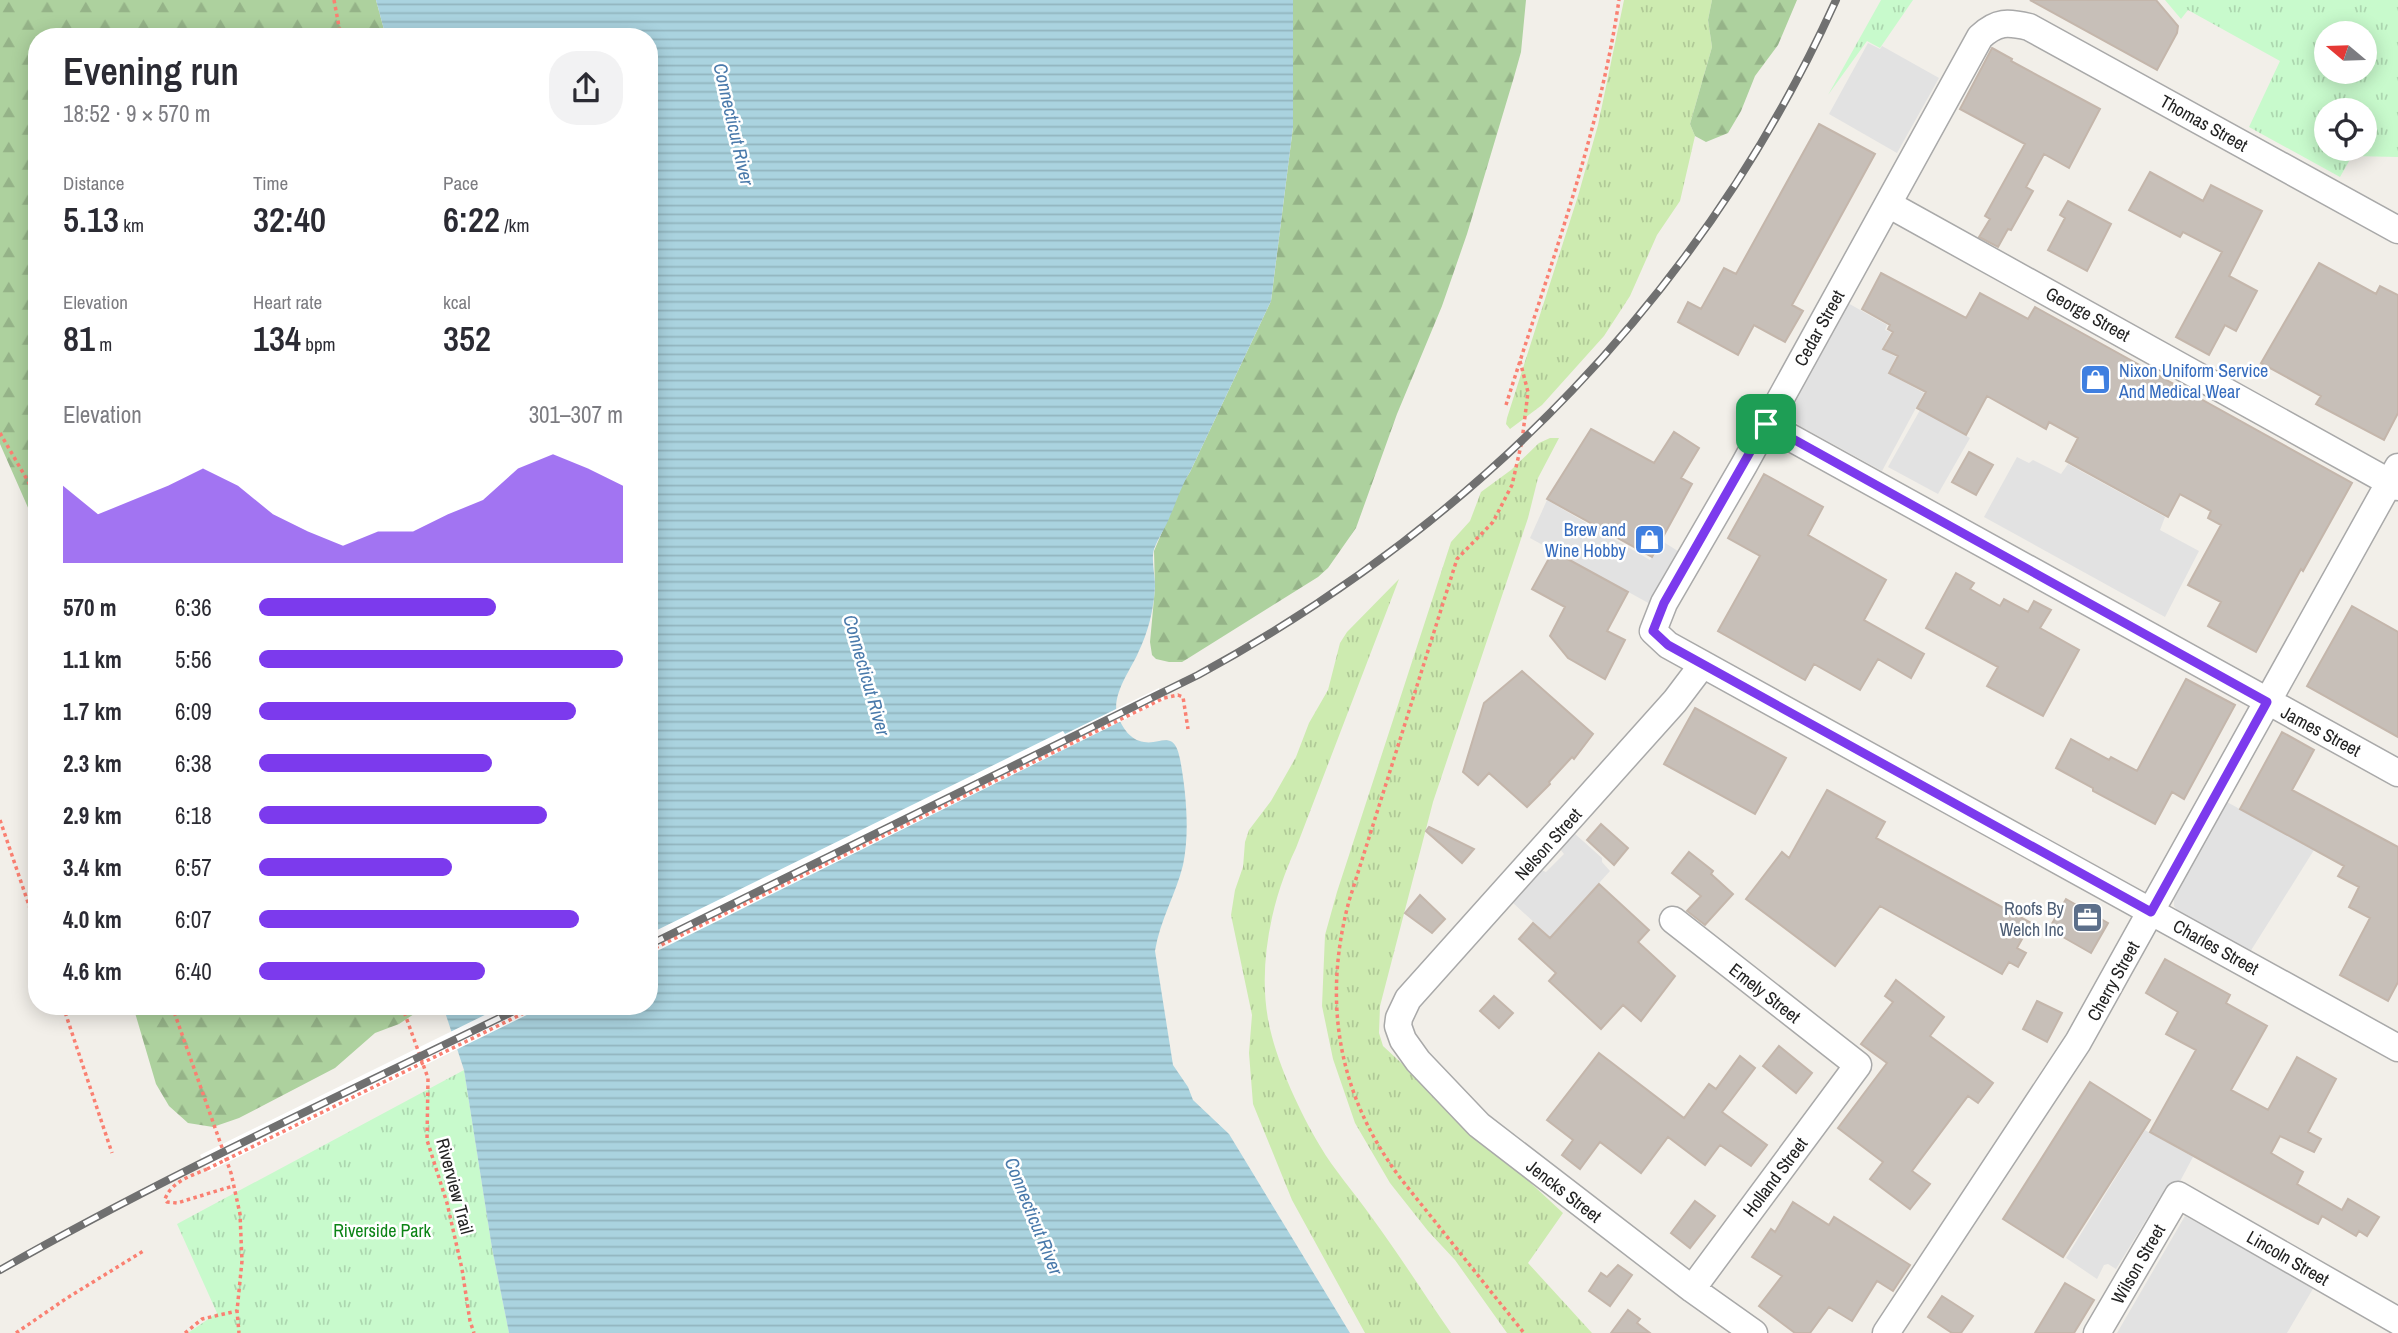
<!DOCTYPE html>
<meta charset="utf-8">
<style>
body{margin:0;font-family:"Archivo Narrow",sans-serif;background:#f2f2f3;color:#2b2b33;height:100vh;display:flex;flex-direction:column;font-size:26px;white-space:nowrap}
*{box-sizing:border-box;margin:0}
p{font-size:23px;color:#7c7c81}
.icon{flex:none;width:38px;height:38px;fill:none;stroke:currentColor;stroke-width:2;stroke-linecap:round;stroke-linejoin:round}
.map{position:relative;flex:1;overflow:hidden}
.drawer{position:absolute;left:28px;top:28px;width:630px;height:987px;display:flex;flex-direction:column;background:#fff;border-radius:28px;box-shadow:0 4px 18px #0003}
.drawer>*{flex:none}
.needle{width:46px;rotate:289deg}
.fabs{position:absolute;left:2314px;top:21px;display:grid;gap:14px}
.fabs a{display:grid;place-items:center;width:63px;height:63px;border-radius:50%;background:#fff;box-shadow:0 4px 18px #0003;font-size:35px}
.pin{position:absolute;display:grid;place-items:center;width:60px;height:60px;color:#fff;margin:-30px;border-radius:14px;box-shadow:0 4px 10px #0006}
.round{display:grid;place-items:center;flex:none;width:74px;height:74px;border-radius:28px;background:#f2f2f3}
.overview{display:flex;align-items:center;justify-content:space-between;height:119px;padding:0 35px}
h1{font-size:38px;font-weight:600;line-height:52px}
.metrics{display:grid;grid-template-columns:repeat(3,1fr);gap:10px;height:119px;padding:7px 35px}
.metrics div{display:grid;align-content:center}
.metrics b{font-size:35px;font-weight:600}
.metrics small{font-size:19px;font-weight:400}
.metrics p{font-size:19px}
.chart{height:196px;padding:14px 35px}
.chart p{display:flex;justify-content:space-between}
.chart svg{width:100%;height:126px;margin-top:7px;fill:#7c3aed;opacity:.7}
ul{padding:0 35px;list-style:none;font-size:23px}
li{display:grid;grid-template-columns:112px 84px 1fr;align-items:center;height:52px}
li i{height:18px;border-radius:9px;background:#7c3aed}
.map>svg:first-child{display:block}
.grass{fill:url(#grass-tufts)}
.forest{fill:url(#forest-firs)}
.park{fill:url(#park-tufts);fill-rule:evenodd}
.parking{fill:#e2e2e2}
.water{fill:url(#water-rules)}
.pier{fill:#fff}
.building{fill:#c7bfb8;stroke:#c4b6ab;stroke-width:2}
.lines{fill:none;stroke-linecap:round;stroke-linejoin:round}
.minor-casing{stroke:#a9a9a9;stroke-width:29}
.path{stroke:#fa8072;stroke-width:3.5;stroke-dasharray:3.5 3.5;stroke-linecap:butt}
.minor{stroke:#fff;stroke-width:26}
.rail-casing{stroke:#707070;stroke-width:8}
.rail{stroke:#fff;stroke-width:5;stroke-dasharray:16;stroke-linecap:butt}
.path-bridge{stroke:#fa8072;stroke-width:3.5;stroke-dasharray:3.5 3.5;stroke-linecap:butt}
.route-casing{stroke:#fff;stroke-width:14}
.route{stroke:#7c3aed;stroke-width:9}
.labels{text-anchor:middle;dominant-baseline:central;stroke-width:5;stroke-linejoin:round;paint-order:stroke}
.street-label{font-size:18px;fill:#222;stroke:#fff}
.shop-label{font-size:18px;fill:#366cbe;stroke:#fff;text-anchor:start}
.service-label{font-size:18px;fill:#4e5e75;stroke:#fff;text-anchor:end}
.park-label{font-size:18px;fill:#0c8416;stroke:#fff}
.water-label{font-size:19px;font-style:italic;fill:#4a7aab;stroke:#fff}
</style>
<div class="map">
<svg width="2398" height="1333" viewBox="0 0 2398 1333">
<defs>
<pattern id="grass-tufts" width="24" height="20" patternUnits="userSpaceOnUse" patternTransform="scale(1.75)"><rect width="24" height="20" fill="#cdebb0"/><path d="M3 7l-1-3M5 7V3M7 7l1-3M15 17l-1-3M17 17v-4M19 17l1-3" fill="none" stroke="#b0c997"/></pattern>
<pattern id="forest-firs" width="22" height="20" patternUnits="userSpaceOnUse" patternTransform="scale(1.75)"><rect width="22" height="20" fill="#add19e"/><path d="M5 1l3.5 6h-7zM16 11l3.5 6h-7z" fill="#95b388"/></pattern>
<pattern id="park-tufts" width="24" height="20" patternUnits="userSpaceOnUse" patternTransform="scale(1.75)"><rect width="24" height="20" fill="#c8facc"/><path d="M3 7l-1-3M5 7V3M7 7l1-3M15 17l-1-3M17 17v-4M19 17l1-3" fill="none" stroke="#acd6af"/></pattern>
<pattern id="water-rules" width="6" height="5" patternUnits="userSpaceOnUse" patternTransform="scale(1.75)"><rect width="6" height="5" fill="#aad3df"/><path d="M0 2.5h6" fill="none" stroke="#92b5bf"/></pattern>
</defs>
<rect width="100%" height="100%" fill="#f2efe9"/>
<path class="grass" d="M1624 0H1712L1708 20 1712 47 1690 124 1695 136 1680 201 1657 235 1630 296 1604 336 1542 405 1510 429 1506 424 1507 418 1578 196 1598 125Z
M1550 438H1559L1538 478 1528 518 1433 802 1380 1006 1379 1033 1383 1046 1563 1213 1528 1263 1592 1333H1507L1455 1260 1428 1231 1390 1183 1355 1123 1333 1059 1322 1006 1325 935 1337 892 1451 542 1470 521 1481 492 1511 470 1539 443Z
M1399 579 1296 848C1272 898 1258 963 1268 1019 1275 1059 1299 1111 1320 1146 1334 1170 1354 1192 1370 1215 1398 1253 1424 1294 1451 1333H1365L1292 1200 1253 1104 1249 1053 1252 1015 1231 915 1235 890 1243 867 1245 842 1249 830 1271 801 1296 757 1309 723 1328 690 1340 643 1347 632Z"/>
<path class="forest" d="M0 0H376L386 37H37V528L0 444Z
M1293 0H1526L1521 52 1514 77 1467 234 1442 306 1397 414 1356 528 1328 568 1318 577 1187 659 1182 662H1169L1156 659 1152 655 1150 642 1155 588 1154 551 1183 483 1190 472 1271 301 1293 127Z
M1712 0H1797L1778 45 1755 76 1741 111 1728 133 1706 142 1695 136 1690 124 1712 47 1708 20Z
M133 1006H426L399 1024 375 1033 335 1068 239 1118 213 1127 188 1123 169 1106 156 1084Z"/>
<path class="park" d="M1881 0H1913L1880 48 1867 41 1828 95Z
M2165 0H2398V157L2352 156 2340 177 2249 127 2280 61 2188 10 2181 19ZM2364 33V72H2326V33ZM2364 110V149H2326V110Z
M464 1070 492 1248 509 1333H188L217 1313 177 1224Z"/>
<path class="parking" d="M1868 43 1880 49 1882 46 1939 78 1897 153 1829 114Z
M1846 302 1887 325 1885 330 1891 332 1882 349 1896 357 1888 373 1924 393 1882 471 1800 426 1796 422 1791 407Z
M1920 410 1970 438 1938 494 1888 467Z
M2017 457 2029 463 2033 460 2061 474 2068 464 2165 517 2160 530 2199 551 2165 617 1984 517Z
M1547 500 1650 560 1662 541 1681 553 1652 605 1530 538Z
M2227 802 2314 850 2250 952 2179 913 2174 906V896Z
M1574 833 1602 858V862L1610 871 1550 937 1512 902 1541 870 1546 872 1564 854 1560 849Z
M2145 1130 2193 1157 2178 1185 2160 1197 2116 1269 2108 1264 2104 1265 2097 1279 2066 1258Z
M2185 1216 2314 1287 2287 1333H2117Z"/>
<path class="water" d="M376 0H1293V127L1271 301 1190 472C1181 486 1177 501 1170 516 1166 527 1158 538 1154 549 1151 560 1155 575 1155 586 1154 609 1148 633 1138 653 1130 671 1110 697 1118 717 1123 728 1130 740 1144 742 1161 745 1174 729 1180 759 1186 791 1190 832 1183 865 1176 894 1160 920 1155 951L1173 1065 1188 1087 1193 1100 1229 1134 1350 1333H509L492 1248 464 1070 443 1006H649V37H386Z"/>
<path class="pier" d="M1159 688 1164 700 649 955V934L1063 731 1065 734Z
M503 1006H545L208 1172 200 1155Z"/>
<path class="building" d="M2030 0H2156L2178 26 2177 33 2157 70Z
M1992 48 2012 59 2011 61 2100 109 2069 168 2044 154 2026 187 2033 191 2011 230 2008 229 1998 247 1979 237 1990 219 1985 216 2025 144 1960 109Z
M1819 124 1875 154 1792 305 1803 311 1785 342 1754 325 1738 355 1678 322 1688 302 1701 309 1724 268 1736 274Z
M2150 172 2203 201 2211 185 2262 211 2229 276 2257 291 2236 331 2225 325 2209 355 2176 337 2222 252 2183 232 2180 237 2129 210Z
M2068 201 2111 224 2087 271 2048 250 2065 218 2060 215Z
M2319 263 2376 294 2380 286 2398 295V413L2384 440 2316 404 2321 396 2261 363Z
M1881 273 1966 318 1980 293 2028 319 2035 307 2352 483 2303 571 2301 569 2256 652 2208 626 2221 602 2188 585 2221 525 2208 518 2211 511 2180 494 2168 517 2066 461 2078 438 2049 422 2046 429 1987 396 1966 435 1917 408 1926 392 1889 373 1898 356 1883 349 1893 332 1888 329 1890 325 1862 309Z
M1591 429 1654 463 1674 432 1699 448 1681 478 1692 484 1652 557 1547 499Z
M1969 452 1993 465 1976 495 1952 482Z
M1764 474 1823 507 1808 535 1886 580 1864 620 1924 654 1911 678 1878 659 1860 690 1814 664 1805 680 1718 631 1760 556 1728 538Z
M1553 551 1628 592 1607 631 1625 640 1605 679 1568 658 1550 636 1565 607 1532 589Z
M1956 573 1974 583 1970 589 2000 606 2004 599 2028 612 2034 601 2051 610 2040 628 2079 650 2043 716 1987 686 1998 667 1926 628Z
M2352 606 2398 632V737L2307 686Z
M1522 671 1593 734 1574 759 1572 757 1549 782 1550 784 1527 807 1489 773 1478 785 1463 772 1484 703Z
M2186 679 2235 705 2184 799 2172 792 2155 824 2093 791V788L2056 768 2071 739 2109 760 2111 757 2137 771Z
M1695 708 1786 758 1755 814 1664 764Z
M2282 732 2314 750 2292 790 2398 847V982L2388 1001 2340 975 2370 918 2349 907 2359 887 2338 876 2344 866 2240 809Z
M1827 790 1885 822 1876 838 2031 923 2017 948 2026 953 2018 967 2009 962 2002 974 1880 906 1835 966 1746 899 1782 852 1789 858Z
M1601 824 1628 848 1614 865 1587 840Z
M1429 827 1474 849 1462 863 1426 831Z
M1689 852 1713 871 1711 874 1733 894 1705 925 1687 911 1701 896 1672 873Z
M1599 884 1649 930 1638 942 1675 976 1641 1021 1623 1005 1601 1029 1549 981 1556 973 1519 939 1533 923 1550 938Z
M1420 895 1445 919 1432 933 1405 913Z
M2066 899 2108 923 2091 953 2049 929Z
M2165 959 2230 995 2226 1003 2267 1026 2231 1090 2268 1110 2297 1057 2336 1079 2308 1132 2321 1139 2314 1152 2280 1136 2271 1153 2303 1172 2297 1184 2342 1210 2348 1199 2379 1217 2367 1236 2359 1231 2356 1236 2322 1216 2318 1224 2308 1219 2150 1132 2196 1050 2166 1034 2178 1012 2146 993Z
M1896 980 1944 1017 1930 1036 1993 1083 1978 1103 1968 1096 1912 1171 1930 1184 1910 1209 1870 1179 1883 1162 1838 1128 1887 1063 1861 1044 1893 1002 1885 996Z
M1494 996 1513 1013 1499 1028 1480 1011Z
M2037 1001 2062 1013 2047 1042 2023 1029Z
M1779 1046 1812 1073 1796 1093 1763 1066Z
M1599 1053 1684 1118 1709 1084 1716 1089 1740 1056 1755 1068 1722 1112 1767 1145 1751 1166 1720 1145 1705 1165 1668 1137 1641 1173 1600 1142 1580 1169 1562 1155 1573 1140 1547 1120Z
M2090 1082 2150 1120 2063 1257 2003 1219Z
M1695 1201 1715 1216 1690 1248 1671 1233Z
M1793 1202 1829 1225 1834 1217 1910 1265 1893 1291 1877 1281 1852 1321 1829 1307 1810 1333H1795L1759 1306 1782 1276 1752 1257 1771 1229 1775 1232Z
M1618 1265 1632 1275 1610 1306 1589 1291 1601 1273 1607 1277Z
M2065 1283 2094 1300 2074 1333H2035Z
M1942 1296 1973 1316 1961 1333H1952L1928 1317Z
M1628 1310 1640 1319 1637 1323 1650 1333H1611Z"/>
<g class="lines">
<defs>
<path id="minor" d="M1888 204 2398 487
M2398 230 2029 27C2008 22 1997 21 1980 37L1744 465 1664 603 1653 631 1668 645 2398 1048
M1766 424 2398 773
M1703 664 1675 701 1408 999 1399 1018 1398 1026 1403 1040 1418 1061 1479 1125 1692 1289 1754 1333
M1673 920 1858 1065 1692 1289
M1886 1333 2078 1042 2398 467
M2097 1333 2178 1195 2398 1321"/>
</defs>
<use href="#minor" class="minor-casing"/>
<path class="path" d="M334 0 341 37
M1520 361 1528 392 1522 441 1512 485 1493 522 1457 559 1349 901C1322 1002 1338 1095 1401 1179L1524 1333
M1506 405C1547 274 1599 136 1619 0
M0 433 29 483 37 507
M0 820 37 929
M649 951 1164 698 1178 695 1183 697 1188 729
M63 1006 112 1153
M172 1006 231 1173 240 1214 242 1261 237 1311 239 1333
M402 1006 428 1078 427 1140 447 1203 462 1269 470 1321 474 1333
M207 1169C191 1176 172 1181 165 1199L167 1202 177 1203 233 1186
M16 1333 67 1298 145 1250
M185 1333 202 1319 237 1311"/>
<use href="#minor" class="minor"/>
<defs>
<path id="rail" d="M649 945 1198 675C1478 523 1704 292 1836 0
M0 1270C170 1173 349 1092 524 1006"/>
</defs>
<use href="#rail" class="rail-casing"/>
<use href="#rail" class="rail"/>
<path class="path-bridge" d="M207 1169 538 1006"/>
</g>
<g class="lines">
<defs>
<path id="route" d="M1766 424 2267 702 2151 912 1668 645 1653 631 1664 603Z"/>
</defs>
<use href="#route" class="route-casing"/>
<use href="#route" class="route"/>
</g>
<defs>
<symbol id="shop-square" viewBox="-11 -11 22 22"><rect x="-9" y="-9" width="18" height="18" rx="4" fill="#3f7fe0" stroke="#fff"/><path d="M-5-2.5h2.3a2.7 3.5 0 0 1 5.4 0H5L5.5 6h-11ZM-1.5-2.5h3a1.5 2.3 0 0 0-3 0Z" fill="#fff"/></symbol>
<symbol id="office-square" viewBox="-11 -11 22 22"><rect x="-9" y="-9" width="18" height="18" rx="4" fill="#5c6f8a" stroke="#fff"/><path d="M-6-3h4V-5.5h4V-3h4V5H-6ZM-1-4.5V-3h2v-1.5ZM-6 0V1H6V0Z" fill="#fff"/></symbol>
</defs>
<g fill-rule="evenodd">
<use href="#shop-square" x="2078" y="362" width="35" height="35"/>
<use href="#shop-square" x="1632" y="522" width="35" height="35"/>
<use href="#office-square" x="2070" y="900" width="35" height="35"/>
</g>
<g class="labels">
<g class="street-label">
<text transform="translate(2204 123) rotate(29)">Thomas Street</text>
<text transform="translate(2088 314) rotate(29)">George Street</text>
<text transform="translate(1819 328) rotate(-61)">Cedar Street</text>
<text transform="translate(2321 731) rotate(28)">James Street</text>
<text transform="translate(1548 844) rotate(-48)">Nelson Street</text>
<text transform="translate(2216 947) rotate(29)">Charles Street</text>
<text transform="translate(2113 981) rotate(-61)">Cherry Street</text>
<text transform="translate(1765 993) rotate(38)">Emely Street</text>
<text transform="translate(1775 1177) rotate(-53)">Holland Street</text>
<text transform="translate(455 1186) rotate(75)">Riverview Trail</text>
<text transform="translate(1564 1191) rotate(38)">Jencks Street</text>
<text transform="translate(2288 1258) rotate(30)">Lincoln Street</text>
<text transform="translate(2138 1264) rotate(-60)">Wilson Street</text>
</g>
<g class="shop-label">
<text x="2119" y="370">Nixon Uniform Service<tspan x="2119" dy="21">And Medical Wear</tspan></text>
<text x="1626" y="529" text-anchor="end">Brew and<tspan x="1626" dy="21">Wine Hobby</tspan></text>
</g>
<g class="service-label">
<text x="2064" y="908">Roofs By<tspan x="2064" dy="21">Welch Inc</tspan></text>
</g>
<g class="park-label">
<text x="382" y="1230">Riverside Park</text>
</g>
<g class="water-label">
<text transform="translate(734 124) rotate(77)">Connecticut River</text>
<text transform="translate(867 675) rotate(74)">Connecticut River</text>
<text transform="translate(1034 1216) rotate(68)">Connecticut River</text>
</g>
</g>
</svg>
<div class="fabs">
<a><svg class="needle" viewBox="-14 -14 28 28"><path d="M0-13l5 13h-10z" fill="#e53935"/><path d="M0 13l5-13h-10z" fill="#7c7c81"/></svg></a>
<a><svg class="icon" aria-label="locate" viewBox="0 0 24 24"><circle cx="12" cy="12" r="6"/><path d="M12 2v4M12 18v4M2 12h4M18 12h4"/></svg></a>
</div>
<div class="pin" style="left:1766px;top:424px;background:#1e9e55"><svg class="icon" aria-label="arrive" viewBox="0 0 24 24"><path d="M6 21V4h12l-3 4 3 4H6"/></svg></div>
<section class="drawer">
<div class="overview"><div><h1>Evening run</h1><p>18:52 · 9 × 570 m</p></div><a class="round"><svg class="icon" aria-label="share" viewBox="0 0 24 24"><path d="M12 15V3M7 8l5-5 5 5M5 13v7h14v-7"/></svg></a></div>
<div class="metrics">
<div><p>Distance</p><b>5.13<small> km</small></b></div>
<div><p>Time</p><b>32:40</b></div>
<div><p>Pace</p><b>6:22<small> /km</small></b></div>
</div>
<div class="metrics">
<div><p>Elevation</p><b>81<small> m</small></b></div>
<div><p>Heart rate</p><b>134<small> bpm</small></b></div>
<div><p>kcal</p><b>352</b></div>
</div>
<div class="chart"><p><span>Elevation</span>301–307 m</p>
<svg viewBox="0 0 160 44" preserveAspectRatio="none"><path d="M0 44V17L10 27L20 22L30 17L40 11L50 17L60 27L70 33L80 38L90 33L100 33L110 27L120 22L130 11L140 6L150 11L160 17V44z"/></svg>
</div>
<ul>
<li><b>570 m</b>6:36<i style="width:65%"></i></li>
<li><b>1.1 km</b>5:56<i style="width:100%"></i></li>
<li><b>1.7 km</b>6:09<i style="width:87%"></i></li>
<li><b>2.3 km</b>6:38<i style="width:64%"></i></li>
<li><b>2.9 km</b>6:18<i style="width:79%"></i></li>
<li><b>3.4 km</b>6:57<i style="width:53%"></i></li>
<li><b>4.0 km</b>6:07<i style="width:88%"></i></li>
<li><b>4.6 km</b>6:40<i style="width:62%"></i></li>
</ul>
</section>
</div>
